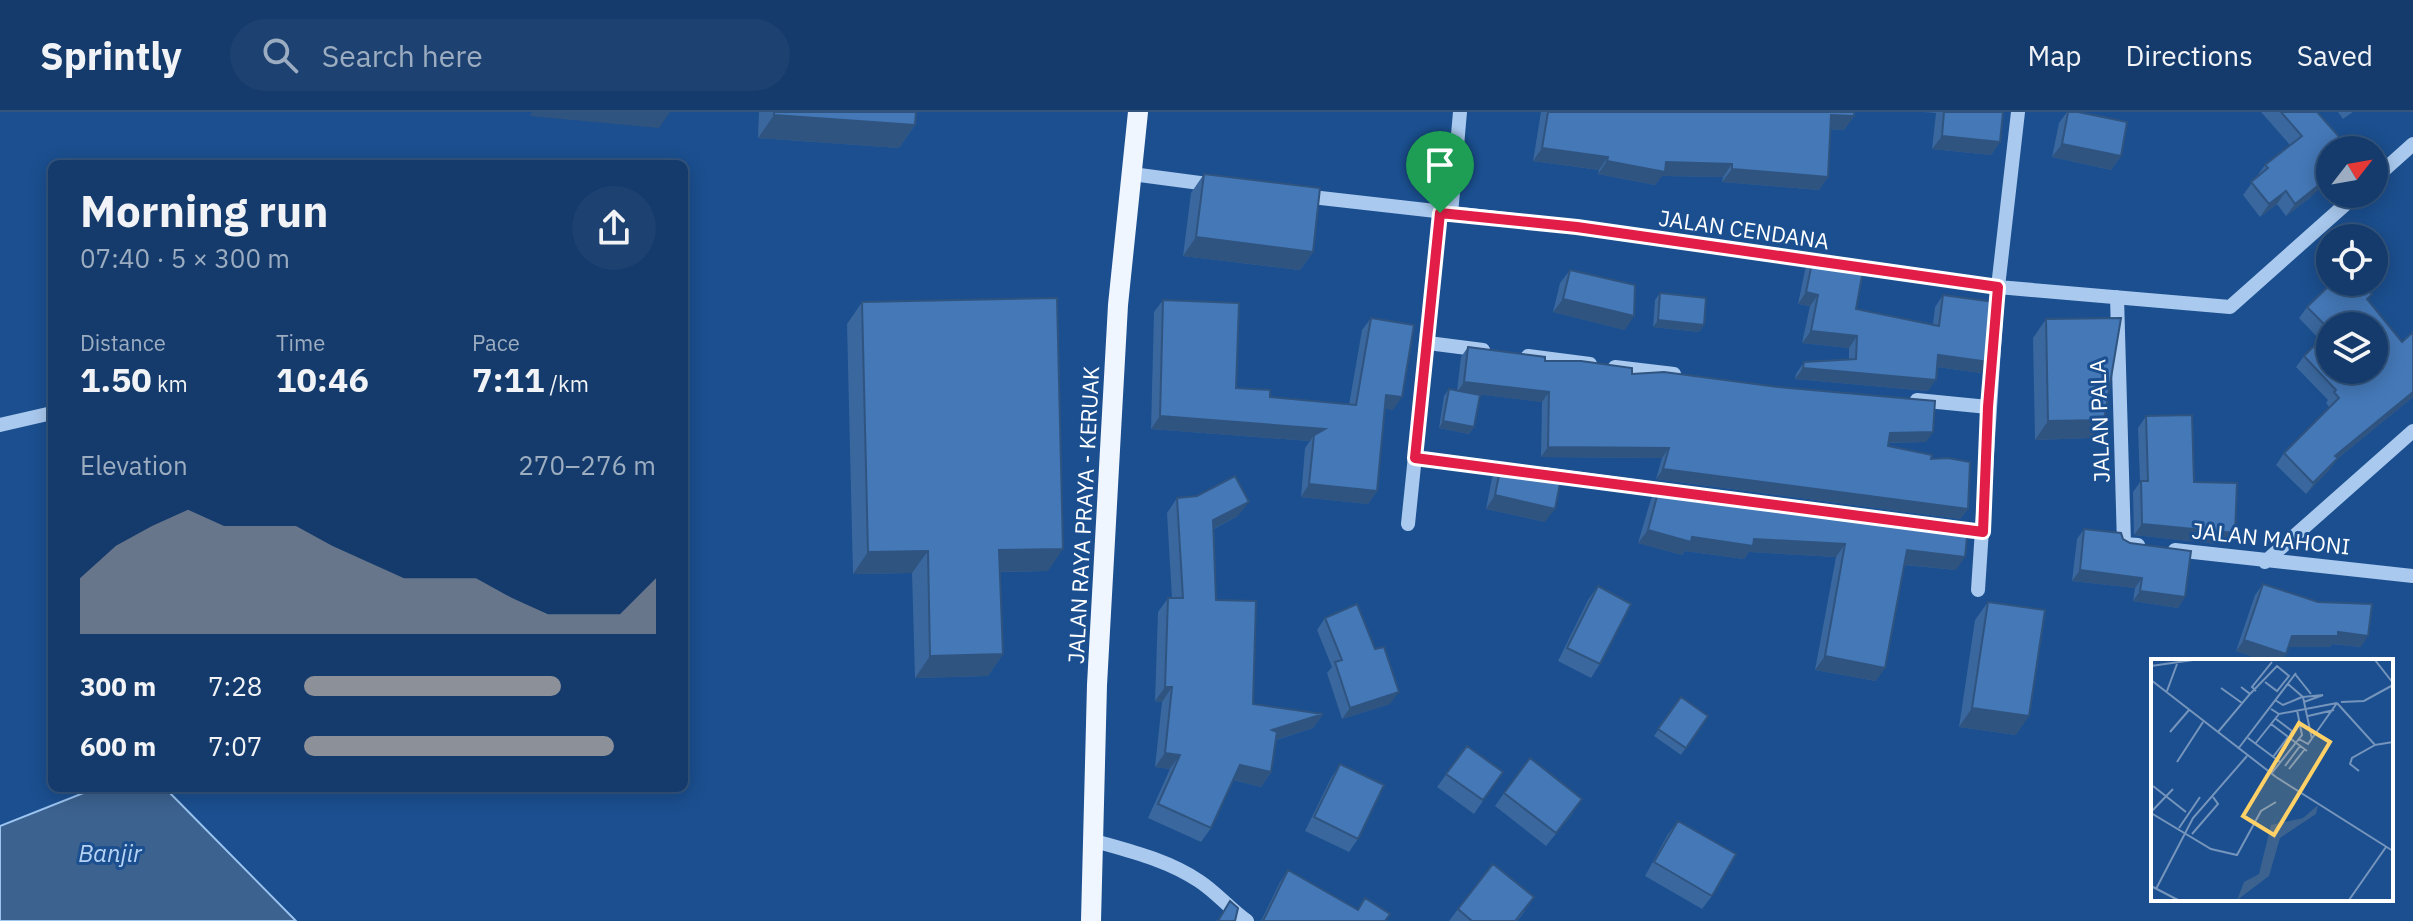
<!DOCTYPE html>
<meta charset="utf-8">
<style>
body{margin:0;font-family:"IBM Plex Sans",sans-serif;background:#1d4271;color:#f1f3f6;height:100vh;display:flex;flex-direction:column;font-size:30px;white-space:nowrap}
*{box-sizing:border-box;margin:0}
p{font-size:26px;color:#9dadc1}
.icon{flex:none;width:44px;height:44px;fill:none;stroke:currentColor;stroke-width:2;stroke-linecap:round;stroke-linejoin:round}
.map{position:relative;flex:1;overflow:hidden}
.drawer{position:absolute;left:48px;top:48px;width:640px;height:632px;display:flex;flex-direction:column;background:#143b6b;border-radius:12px;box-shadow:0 4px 20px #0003,0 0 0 2px #33557e}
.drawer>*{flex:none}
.needle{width:52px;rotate:59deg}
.fabs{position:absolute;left:2316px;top:24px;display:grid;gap:16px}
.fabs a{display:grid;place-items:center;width:72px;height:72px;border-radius:50%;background:#143b6b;box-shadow:0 4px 20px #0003,0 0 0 2px #33557e;font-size:40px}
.pin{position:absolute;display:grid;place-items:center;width:68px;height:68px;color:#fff;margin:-82px -34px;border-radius:50% 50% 50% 0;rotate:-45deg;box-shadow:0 0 8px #0007}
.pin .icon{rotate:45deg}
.round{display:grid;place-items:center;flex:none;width:84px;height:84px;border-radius:42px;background:#1d4271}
.headline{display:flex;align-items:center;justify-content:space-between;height:136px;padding:0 32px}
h1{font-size:44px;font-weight:700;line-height:60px}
.figures{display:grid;grid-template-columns:repeat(3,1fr);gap:12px;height:136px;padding:8px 32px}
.figures div{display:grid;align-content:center}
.figures b{font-size:34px;font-weight:700}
.figures small{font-size:22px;font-weight:400}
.figures p{font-size:22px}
.chart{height:224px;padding:16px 32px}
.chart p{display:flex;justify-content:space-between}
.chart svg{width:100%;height:144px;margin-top:8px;fill:#8c9099;opacity:.7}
ul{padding:0 32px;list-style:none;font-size:26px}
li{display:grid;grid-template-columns:128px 96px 1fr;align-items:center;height:60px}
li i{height:20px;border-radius:10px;background:#8c9099}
header{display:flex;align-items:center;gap:48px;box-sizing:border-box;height:112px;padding:0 40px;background:#143b6b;border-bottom:2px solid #33557e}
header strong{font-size:38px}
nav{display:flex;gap:44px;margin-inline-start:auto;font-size:28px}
.search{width:560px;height:72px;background:#1d4271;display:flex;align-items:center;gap:20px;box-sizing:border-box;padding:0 28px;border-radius:44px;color:#9dadc1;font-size:30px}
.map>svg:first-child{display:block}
.water{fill:#3c6290;stroke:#9cc4f0;stroke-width:2}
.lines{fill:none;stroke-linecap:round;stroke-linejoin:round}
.minor{stroke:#a9c9ee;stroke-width:14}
.major{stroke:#f0f6ff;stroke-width:20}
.wall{fill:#3a679d}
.shaded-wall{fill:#305480}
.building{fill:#4478b7;stroke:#305480;stroke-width:2;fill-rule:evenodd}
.route-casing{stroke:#fff;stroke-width:16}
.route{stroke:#e11d48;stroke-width:10}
.labels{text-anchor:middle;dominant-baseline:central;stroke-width:6;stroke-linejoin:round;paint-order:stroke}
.street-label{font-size:22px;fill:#fff;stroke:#1b4f8f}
.water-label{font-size:24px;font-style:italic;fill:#b5d3f5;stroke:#1b4f8f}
.inset-road{fill:none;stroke:#7695bc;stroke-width:2}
.view{fill:#ffd166;fill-opacity:0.15;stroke:#ffd166;stroke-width:4}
.inset-edge{fill:none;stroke:#fff;stroke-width:4}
</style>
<header>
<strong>Sprintly</strong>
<div class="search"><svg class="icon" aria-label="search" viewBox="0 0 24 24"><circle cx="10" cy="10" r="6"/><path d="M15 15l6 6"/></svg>Search here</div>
<nav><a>Map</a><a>Directions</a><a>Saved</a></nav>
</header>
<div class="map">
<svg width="2413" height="809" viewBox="0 0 2413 809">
<rect width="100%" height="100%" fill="#1b4f8f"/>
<path class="water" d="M96 676H165L296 809H0V714Z"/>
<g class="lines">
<path class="minor" d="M1132 62 1215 73
M2374 67 2413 32
M1303 84 1577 115 1998 175 2230 195 2357 82
M1451 102 1460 0
M2117 185 2124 432 2138 433
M1428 231 1483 238
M1528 244 1590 252
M1615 255 1674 262
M1917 288 1988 295
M0 313 52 301
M1415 346 1514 359
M1543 362 1677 380
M1408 412 1440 101
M1951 416 1983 420
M2175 438 2413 464
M2265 450 2413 319
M1978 478 1998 175 2018 0
M1095 729C1130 739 1168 748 1199 769 1216 780 1230 797 1247 809"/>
<path class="major" d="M1091 809 1097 573 1118 193 1138 0"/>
</g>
<path class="wall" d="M759 0H916L915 13 899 36 758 26Z
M1541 0H1854V4L1844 18 1830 17 1828 65 1819 78 1722 70 1723 65 1662 64 1655 73 1598 62 1599 58 1533 49Z
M1923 0H2003L2000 30 1991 43 1932 37 1936 1Z
M2067 0H2078L2121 44 2111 58 2052 45 2059 11Z
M2261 0H2317L2311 85 2286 104 2277 92 2260 105 2243 83 2265 53 2290 33Z
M2338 0H2353L2343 7Z
M1204 62 1313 140 1300 158 1183 144 1191 81Z
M1813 146 1856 197 1933 212 1935 195 1943 183 1981 261 1937 255 1928 279 1795 267 1796 262 1804 250 1849 247V236L1802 231 1810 194 1798 192 1805 158Z
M1570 158 1625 218 1553 200 1560 171Z
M1660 181 1704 213 1699 220 1653 215 1655 188Z
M1163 188 1236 276 1270 285 1349 293 1362 218 1371 206 1393 298 1385 296 1377 379 1368 392 1301 385 1305 336 1310 329 1151 317 1154 200Z
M2368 188 2402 230 2413 220V285L2337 347 2330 357 2306 382 2276 353 2284 341 2330 296 2326 291 2328 288 2296 255 2304 244 2320 228 2299 206 2307 195Z
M862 190 1048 459 1000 460 1003 542 988 564 915 566 912 461 853 462 847 212Z
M2046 207 2104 308 2091 326 2035 328 2033 226Z
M1468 235 1545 249 1632 262 1926 330 1889 331 1888 334 1931 347 1968 397 1960 407 1656 367 1662 346 1541 345 1542 290 1476 282 1474 315 1469 322 1439 316 1444 284 1449 277 1457 279 1461 245Z
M2146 304 2194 370 2227 433 2134 423 2133 380 2140 370 2138 316Z
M1501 353 1545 410 1486 397 1492 366Z
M1660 373 1956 458 1904 453 1876 569 1815 558 1836 445 1749 440 1744 447 1685 439 1682 443 1638 431 1651 387Z
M1197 384 1238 404 1214 417 1216 488 1253 592 1323 602 1313 616 1276 628 1271 660 1261 675 1233 668 1211 716 1201 730 1148 706 1170 657 1155 655 1162 590 1155 589 1158 500 1168 486H1172L1167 401 1177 386Z
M2084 417 2123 427 2185 485 2178 496 2133 489 2135 476 2072 469 2077 427Z
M2263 472 2318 490 2361 535 2332 532 2330 535H2288L2286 542 2281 549H2265L2236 539 2255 483Z
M1598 474 1600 552 1591 566 1558 549 1588 488Z
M1988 490 2016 623 1959 615 1975 508Z
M1325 506 1375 537 1390 592 1342 607 1327 561 1332 555 1317 518Z
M1681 585 1708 604 1681 643 1654 624Z
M1467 634 1503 660 1474 702 1437 675Z
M1340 652 1358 727 1349 740 1305 719 1331 666Z
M1504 681 1573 701 1546 734 1495 694Z
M1678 709 1712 784 1702 797 1645 764 1668 722Z
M1288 758 1357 798 1385 809H1261L1280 770Z
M1458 797 1525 799 1517 809H1449Z"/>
<path class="shaded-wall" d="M532 0H670L659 16 530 4Z
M774 3 915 13 899 36 758 26Z
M1831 3 1854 4 1844 18 1822 17Z
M1942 24 2000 30 1991 43 1932 37Z
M2062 32 2121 44 2111 58 2052 45Z
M1542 36 1608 45 1599 58 1533 49Z
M1607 49 1666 50 1732 52 1723 65 1662 64 1655 73 1598 62Z
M1732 57 1828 65 1819 78 1722 70Z
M2330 63V67L2311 85 2286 104 2295 92Z
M2286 79 2277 92 2260 105 2269 92Z
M1196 125 1313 140 1300 158 1183 144Z
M1806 180 1818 183 1810 194 1798 192Z
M1563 187 1634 204 1625 218 1553 200Z
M1658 208 1704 213 1699 220 1653 215Z
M1811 219 1857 224 1849 236 1802 231Z
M1938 243 1989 250 1981 261 1930 254Z
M1803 256 1936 268 1928 279 1795 267Z
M1464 270 1549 280 1542 290 1457 280Z
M2413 280V285L2337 347 2330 357 2306 382 2335 344Z
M1386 283 1402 285 1393 298 1378 295Z
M1160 304 1325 317 1314 323 1310 329 1151 317Z
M2104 308 2091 326 2035 328 2048 309Z
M1443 309 1474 315 1469 322 1439 316Z
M1933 320 1926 330 1882 331 1890 321Z
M1548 335 1669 336 1662 346 1541 345Z
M1663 357 1968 397 1960 407 1656 367Z
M1309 372 1377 379 1368 392 1301 385Z
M1495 383 1555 397 1545 410 1486 397Z
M1249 390 1238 404 1203 422 1213 408Z
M2142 412 2235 421 2227 433 2134 423Z
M1648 418 1692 425 1754 427 1845 432 1836 445 1749 440 1744 447 1685 439 1682 443 1638 431Z
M1063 437 1048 459 984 460 999 438Z
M1907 438 1965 445 1956 458 1897 452Z
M928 439 912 461 853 462 868 440Z
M2080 458 2142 466 2135 476 2072 469Z
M2140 479 2185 485 2178 496 2133 489Z
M2338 520 2368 524 2361 535 2332 532 2330 535H2284L2292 524Z
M2244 528 2286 542 2281 549H2265L2236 539Z
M1003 542 988 564 915 566 930 544Z
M1825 544 1885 556 1876 569 1815 558Z
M1165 575H1172L1162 590 1155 589Z
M1399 580 1390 592 1342 607 1350 596Z
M1972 596 2029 604 2016 623 1959 615Z
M1323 602 1313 616 1262 632 1272 618Z
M1165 641 1180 643 1170 657 1155 655Z
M1240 653 1271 660 1261 675 1230 667Z"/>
<path class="building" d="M774 0H916L915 13 774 3Z
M1548 0H1854V4L1831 3 1828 65 1732 57V52L1666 50 1665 60 1607 49 1608 45 1542 36Z
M1944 0H2003L2000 30 1942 24Z
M2068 0H2078L2127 10 2121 44 2062 32Z
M2281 0H2317L2351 38H2330V63L2320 72 2295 92 2286 79 2269 92 2251 70 2268 56 2265 53 2302 24Z
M1204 62 1320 76 1313 140 1196 125Z
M1813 146 1864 153 1856 197 1939 214 1943 183 1994 190 1989 250 1938 243 1936 268 1803 256 1804 250 1856 247 1857 224 1811 219 1818 183 1806 180Z
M1570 158 1635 173 1634 204 1563 187Z
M2333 170H2361L2372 182 2367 187 2402 230 2413 220V280L2335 344 2338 346 2313 371 2284 341 2339 286 2334 280 2336 278 2304 244 2330 218 2307 195ZM2330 214H2374V258H2330Z
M1660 181 1706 186 1704 213 1658 208Z
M1057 186 1063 437 999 438 1003 542 930 544 928 439 868 440 862 190Z
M1163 188 1239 191 1236 276 1270 278V285L1356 293 1371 206 1414 213 1402 285 1386 283 1377 379 1309 372 1314 323 1325 317 1160 304Z
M2121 206 2104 308 2048 309 2046 207Z
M1468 235 1545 245V249H1581L1632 256V262L1664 260 1778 275 1935 289 1933 320 1890 321 1888 334 1932 343 1931 347 1948 346 1970 350 1968 397 1663 357 1669 336 1548 335 1549 280 1464 270Z
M1449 277 1480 283 1474 315 1443 309Z
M2192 303 2194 370 2237 371 2235 421 2142 412 2141 369H2148L2146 304Z
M1501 353 1562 361 1555 397 1495 383Z
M1235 364 1249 390 1213 408 1216 488 1256 489 1253 592 1323 602 1272 618 1277 620 1271 660 1240 653 1211 716 1158 692 1180 643 1165 641 1172 575H1165L1168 486H1183L1177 386 1197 384Z
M1660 373 1968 414 1965 445 1907 438 1885 556 1825 544 1845 432 1754 427 1753 434 1692 425 1691 430 1648 418Z
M2084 417 2121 421 2123 427 2130 431 2191 439 2185 485 2140 479 2142 466 2080 458Z
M2263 472 2318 490 2372 492 2368 524 2338 520V524H2292L2286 542 2244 528Z
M1598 474 1631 492 1600 552 1567 536Z
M1988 490 2045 498 2029 604 1972 596Z
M1357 492 1375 537 1384 535 1399 580 1350 596 1335 550 1342 548 1325 506Z
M1681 585 1708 604 1686 636 1658 617Z
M1467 634 1503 660 1483 688 1446 662Z
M1530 646 1582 687 1556 721 1504 681Z
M1340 652 1384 673 1358 727 1314 705Z
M1678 709 1736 742 1712 784 1654 750Z
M1493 752 1534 785 1515 809H1472L1458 797Z
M1288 758 1358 798 1365 786 1390 802 1385 809H1263Z
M1230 789 1238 796 1235 809H1218Z"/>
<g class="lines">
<defs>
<path id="route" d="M1440 101 1577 115 1998 175 1988 295 1983 420 1415 346Z"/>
</defs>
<use href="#route" class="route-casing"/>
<use href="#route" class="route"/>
</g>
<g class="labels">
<g class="street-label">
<text transform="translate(1744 117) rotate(8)">JALAN CENDANA</text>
<text transform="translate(2099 309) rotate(-92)">JALAN PALA</text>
<text transform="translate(1083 403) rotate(-87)">JALAN RAYA PRAYA - KERUAK</text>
<text transform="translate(2271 426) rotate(6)">JALAN MAHONI</text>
</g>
<g class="water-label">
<text x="110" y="741">Banjir</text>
</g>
</g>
<g transform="translate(2151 547)">
<rect width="242" height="242" fill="#1b4f8f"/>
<path d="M167 146 165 155 129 179 118 217 86 241 93 223 108 215 120 166 152 159Z" fill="#3c6290"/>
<path class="inset-road" d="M224 1 242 24M0 7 42 1M144 15 160 35M0 21 125 118 242 192M137 25 152 38 161 80M70 29 91 44M16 32 26 5M105 32 101 28 121 3M99 35 126 7 138 17 126 32 114 23M152 38 172 36 153 43M124 41 132 46 151 38M190 43 213 42 242 26M186 44 224 86 242 83M120 50 128 55 186 44M157 57 183 51M125 60 141 72 138 79M120 65 156 92M19 73 38 51M67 73 99 35 90 28M97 79 129 103M148 80 157 85 186 44M104 85 128 55M87 90 145 14M122 98 137 78M26 103 52 63M134 107 149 87M138 110 154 90M208 112 199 105 201 99 224 86M120 115 151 76 146 51M2 127 35 153M0 153 22 130M0 154 60 190 86 196 110 152 125 143M28 169 49 138M41 175 67 145 62 138M0 227 27 241M5 230 42 159 96 97M198 241 235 188"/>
<path class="view" d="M148 64 179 83 123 176 92 157Z"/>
<rect width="242" height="242" class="inset-edge"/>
</g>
</svg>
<div class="fabs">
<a><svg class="needle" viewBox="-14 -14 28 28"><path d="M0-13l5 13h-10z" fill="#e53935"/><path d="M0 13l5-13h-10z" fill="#9dadc1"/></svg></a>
<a><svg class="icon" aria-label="locate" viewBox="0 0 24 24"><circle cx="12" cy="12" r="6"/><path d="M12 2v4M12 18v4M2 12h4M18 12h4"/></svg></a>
<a><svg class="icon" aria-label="layers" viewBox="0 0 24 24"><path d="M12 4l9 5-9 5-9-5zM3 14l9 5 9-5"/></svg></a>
</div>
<div class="pin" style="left:1440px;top:101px;background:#1e9e55"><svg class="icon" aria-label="arrive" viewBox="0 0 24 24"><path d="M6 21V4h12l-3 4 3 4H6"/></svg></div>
<section class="drawer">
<div class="headline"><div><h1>Morning run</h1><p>07:40 · 5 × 300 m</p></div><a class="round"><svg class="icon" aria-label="share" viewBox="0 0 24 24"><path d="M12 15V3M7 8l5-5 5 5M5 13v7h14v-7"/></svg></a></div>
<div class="figures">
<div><p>Distance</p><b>1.50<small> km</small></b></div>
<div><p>Time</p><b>10:46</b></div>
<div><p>Pace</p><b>7:11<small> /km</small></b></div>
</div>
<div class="chart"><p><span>Elevation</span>270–276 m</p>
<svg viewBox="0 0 160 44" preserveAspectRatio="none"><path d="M0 44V27L10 17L20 11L30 6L40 11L50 11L60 11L70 17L80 22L90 27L100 27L110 27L120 33L130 38L140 38L150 38L160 27V44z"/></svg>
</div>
<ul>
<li><b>300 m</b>7:28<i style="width:73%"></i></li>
<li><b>600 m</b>7:07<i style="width:88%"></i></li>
</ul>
</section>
</div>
